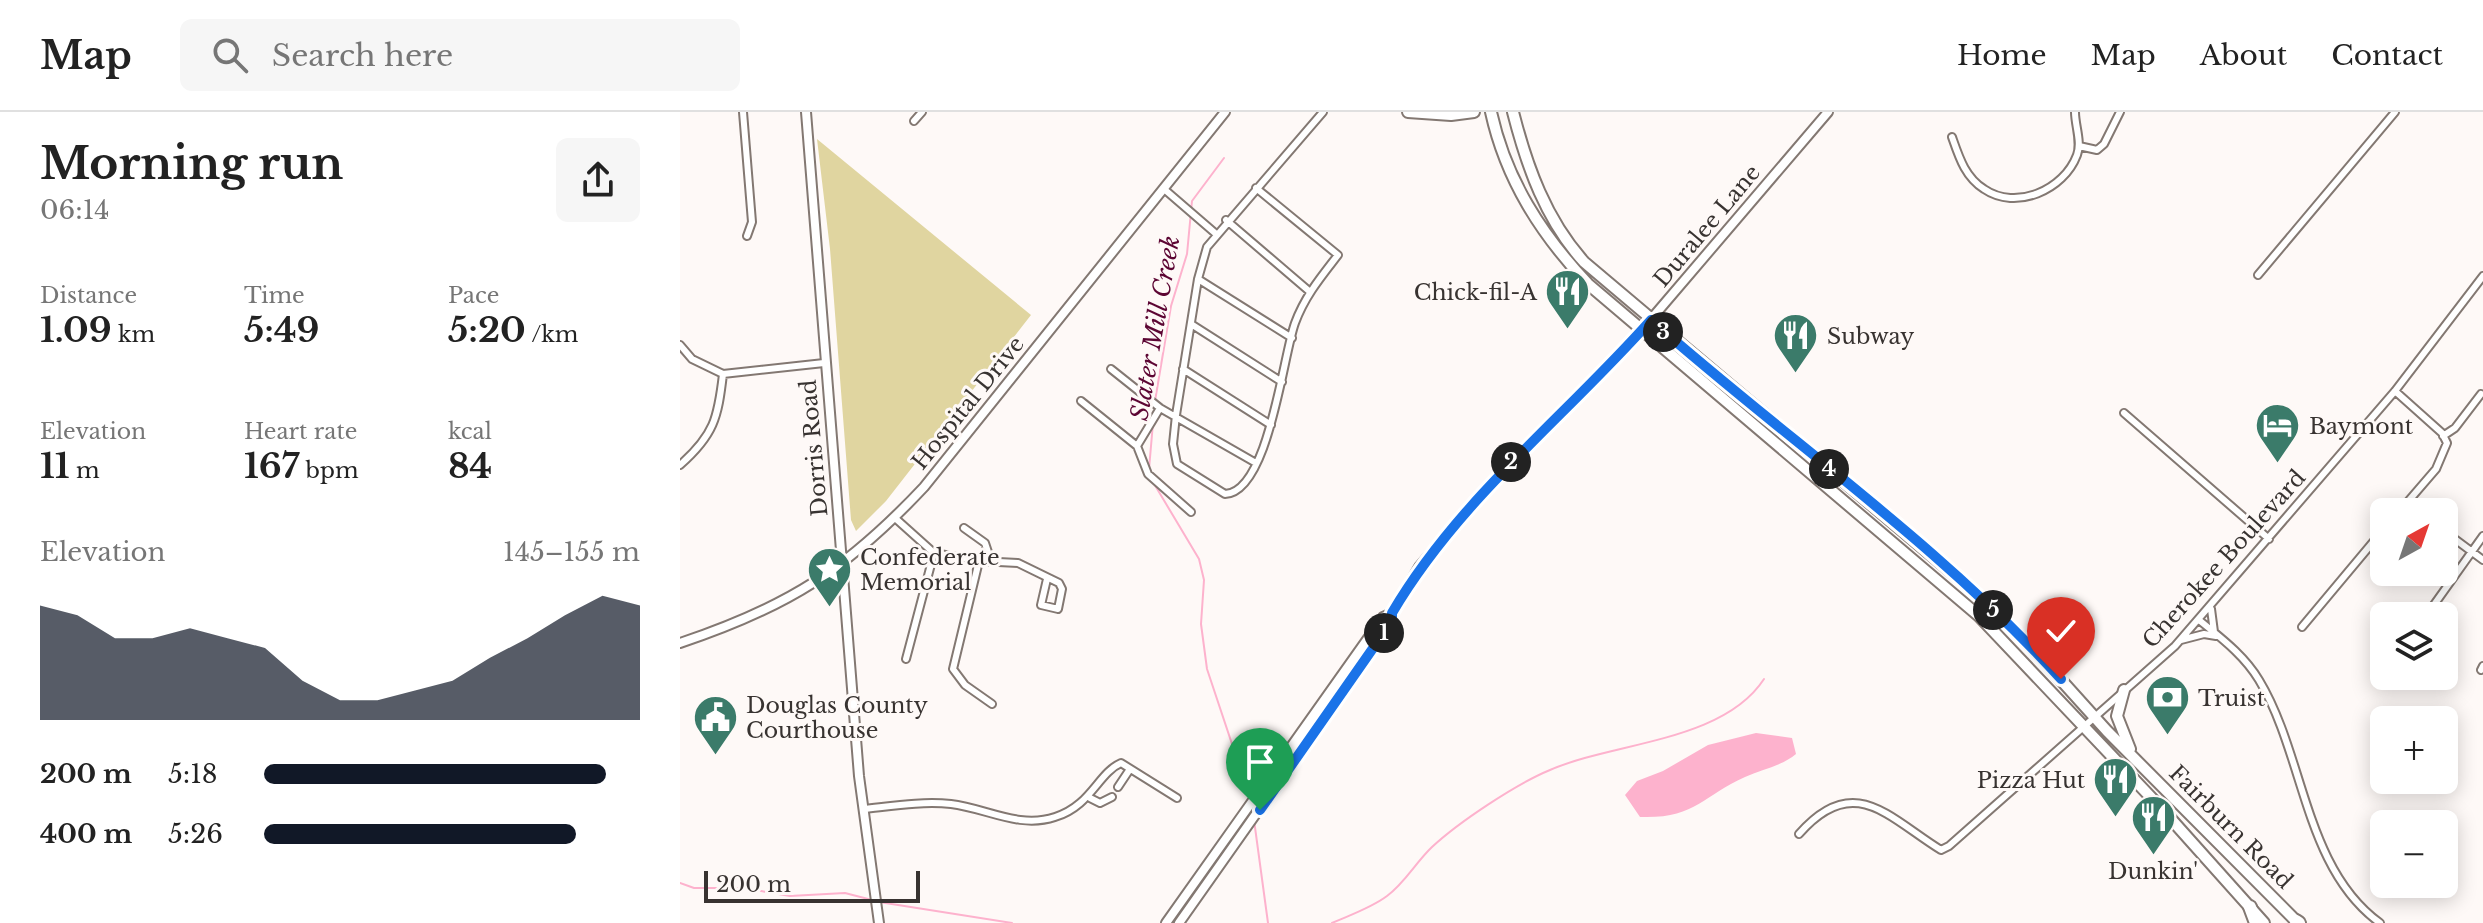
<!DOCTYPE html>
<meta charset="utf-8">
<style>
body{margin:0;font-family:"Libre Baskerville",serif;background:#f6f6f6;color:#222;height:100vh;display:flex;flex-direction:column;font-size:30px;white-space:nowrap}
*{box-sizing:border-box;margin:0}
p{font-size:26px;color:#767676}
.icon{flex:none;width:44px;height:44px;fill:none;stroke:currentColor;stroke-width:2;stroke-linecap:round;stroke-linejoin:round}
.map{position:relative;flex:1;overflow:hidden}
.side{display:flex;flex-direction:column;background:#fff;width:680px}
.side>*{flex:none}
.needle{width:52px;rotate:40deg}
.fabs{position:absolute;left:1690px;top:386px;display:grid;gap:16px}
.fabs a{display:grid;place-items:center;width:88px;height:88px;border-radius:12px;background:#fff;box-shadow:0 4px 20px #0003;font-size:40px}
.scale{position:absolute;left:24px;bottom:20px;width:216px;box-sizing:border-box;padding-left:8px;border:4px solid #383331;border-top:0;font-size:22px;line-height:28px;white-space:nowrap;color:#383331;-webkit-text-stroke:6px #fef9f7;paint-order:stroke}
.pin{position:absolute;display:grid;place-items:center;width:68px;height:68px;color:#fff;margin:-82px -34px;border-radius:50% 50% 50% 0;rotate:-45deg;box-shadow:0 0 8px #0007}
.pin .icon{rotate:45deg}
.km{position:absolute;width:40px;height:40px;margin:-20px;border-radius:50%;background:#222;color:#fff;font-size:22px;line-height:40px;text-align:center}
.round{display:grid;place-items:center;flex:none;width:84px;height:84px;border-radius:12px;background:#f6f6f6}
.head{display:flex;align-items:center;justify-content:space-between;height:136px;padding:0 40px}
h1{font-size:44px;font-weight:800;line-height:60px}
.figures{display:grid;grid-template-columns:repeat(3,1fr);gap:12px;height:136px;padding:8px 40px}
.figures div{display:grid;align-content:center}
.figures b{font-size:34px;font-weight:800}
.figures small{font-size:22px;font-weight:400}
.figures p{font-size:22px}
.chart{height:224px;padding:16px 40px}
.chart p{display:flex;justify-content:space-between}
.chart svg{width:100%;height:144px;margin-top:8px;fill:#111827;opacity:.7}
ul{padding:0 40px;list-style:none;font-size:26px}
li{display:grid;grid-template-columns:128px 96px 1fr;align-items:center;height:60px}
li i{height:20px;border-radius:10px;background:#111827}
header{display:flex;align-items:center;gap:48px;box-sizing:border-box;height:112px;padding:0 40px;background:#fff;border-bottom:2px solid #e0e0e0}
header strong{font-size:38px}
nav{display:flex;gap:44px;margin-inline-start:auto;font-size:28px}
.search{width:560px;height:72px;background:#f6f6f6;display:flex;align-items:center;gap:20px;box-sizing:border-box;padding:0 28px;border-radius:12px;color:#767676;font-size:30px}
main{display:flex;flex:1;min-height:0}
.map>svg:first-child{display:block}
.green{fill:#e0d5a0}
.water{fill:#fdb2cd}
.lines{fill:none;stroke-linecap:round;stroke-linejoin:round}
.stream{stroke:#fdb2cd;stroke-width:2}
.minor-casing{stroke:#837872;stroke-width:10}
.tertiary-casing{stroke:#837872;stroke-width:12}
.primary-casing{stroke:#837872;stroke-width:14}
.motorway-casing{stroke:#837872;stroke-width:16}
.minor{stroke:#fff;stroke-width:6}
.tertiary{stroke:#fff;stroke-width:8}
.primary{stroke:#fff;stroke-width:10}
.motorway{stroke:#fff;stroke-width:12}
.route-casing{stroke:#fff;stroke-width:16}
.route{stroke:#1a73e8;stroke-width:10}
.labels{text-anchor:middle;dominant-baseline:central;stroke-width:6;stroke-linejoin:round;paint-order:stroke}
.street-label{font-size:22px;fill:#383331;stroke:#fef9f7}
.poi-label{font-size:22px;fill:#383331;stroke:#fef9f7;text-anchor:start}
.water-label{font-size:24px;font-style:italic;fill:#5c0533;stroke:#fef9f7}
</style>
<header>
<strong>Map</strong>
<div class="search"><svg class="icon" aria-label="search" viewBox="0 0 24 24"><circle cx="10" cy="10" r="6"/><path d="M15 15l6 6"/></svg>Search here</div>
<nav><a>Home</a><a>Map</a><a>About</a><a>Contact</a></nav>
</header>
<main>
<section class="side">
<div class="head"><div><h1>Morning run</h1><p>06:14</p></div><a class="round"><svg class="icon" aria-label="share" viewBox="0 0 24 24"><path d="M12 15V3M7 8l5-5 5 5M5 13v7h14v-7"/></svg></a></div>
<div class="figures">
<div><p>Distance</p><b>1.09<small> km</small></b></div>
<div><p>Time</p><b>5:49</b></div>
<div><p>Pace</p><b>5:20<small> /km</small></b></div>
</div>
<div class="figures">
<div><p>Elevation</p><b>11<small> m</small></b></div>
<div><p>Heart rate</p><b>167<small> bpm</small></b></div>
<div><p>kcal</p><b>84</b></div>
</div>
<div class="chart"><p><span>Elevation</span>145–155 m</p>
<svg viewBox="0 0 160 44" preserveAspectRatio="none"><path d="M0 44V9L10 12L20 19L30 19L40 16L50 19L60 22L70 32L80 38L90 38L100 35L110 32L120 25L130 19L140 12L150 6L160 9V44z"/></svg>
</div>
<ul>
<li><b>200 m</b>5:18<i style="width:91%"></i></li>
<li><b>400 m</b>5:26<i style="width:83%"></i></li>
</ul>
</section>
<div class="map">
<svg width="1803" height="811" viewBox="0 0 1803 811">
<rect width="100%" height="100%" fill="#fef9f7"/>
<path class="green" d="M137 27 351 203 206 389 176 419 171 408 150 137Z"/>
<path class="water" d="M1076 621 1112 626 1116 642C1102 654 1082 657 1065 665 1022 684 1015 707 960 705L945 683 957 669 983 659 1028 633Z"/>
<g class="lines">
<path class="stream" d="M475 289 491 194 507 142 512 89 544 46
M469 357 473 311
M473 370 519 447 524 468 521 512 527 557 570 686
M574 708 588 811
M0 771 14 776H63L110 784 165 781 192 788
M199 790 332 811
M652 811C670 803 691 796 707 784 725 771 736 750 752 735 779 710 836 672 870 658 934 630 1043 630 1084 567"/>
<defs>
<path id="minor" d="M63 0 72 110 67 124
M234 9 242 0
M1272 25C1279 45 1285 65 1304 77 1336 99 1384 78 1397 43 1402 30 1395 14 1395 0
M1399 34 1417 38 1424 32 1440 0
M576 76 658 143C641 165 625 184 615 211 603 243 589 380 545 382L497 352 493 332 496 303 518 167 527 135 643 0
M484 77 535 121
M546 108 629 179
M1578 163 1715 0
M518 167 612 226
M511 212 602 270
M0 233 12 247 43 262 144 251
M431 257 480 296 576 351
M503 257 591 313
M1715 279 1762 321 1767 331 1756 357 1719 400
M401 289 457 334 468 362 511 400
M1444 301 1589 427
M1763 324 1775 316 1801 282
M457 334 480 296
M0 353C34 323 38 306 43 262
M1728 390 1740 400
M215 406 254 441 299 449 338 451 379 471 382 477 378 497 361 493 367 467
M284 416 305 431 311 449
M1764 419 1803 448
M299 449 273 557 285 573 312 592
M1531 497 1534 520
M1746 504 1803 424
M1519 508C1541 526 1564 543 1579 568 1625 644 1624 756 1700 811
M1622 515 1704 417
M1501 528 1524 522 1536 524
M226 547 254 441
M1801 558 1803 554
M438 675 450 657
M410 686 420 691 432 685
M184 697C212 694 242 689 271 692 306 696 339 717 375 705 411 694 418 661 441 651L497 686
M1119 722C1174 659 1209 706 1261 738L1269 734 1495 534 1715 279 1803 164"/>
<path id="tertiary" d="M126 0 179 664 199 811
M0 531C108 495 166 458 244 375L545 0
M486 811 703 505 712 501
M499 811 712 509V501L739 455 805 378 961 219 1148 0"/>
<path id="primary" d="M728 0 771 3 794 0
M811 0C826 68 861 122 908 172L1299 504 1482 697 1584 811
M833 0C847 55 866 108 904 150L1282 469 1345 528 1427 619 1618 811
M1444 578 1437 604 1450 637"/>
<path id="motorway" d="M1570 795 1576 811
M1616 809 1619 811"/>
</defs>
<use href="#minor" class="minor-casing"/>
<use href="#tertiary" class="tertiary-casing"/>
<use href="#primary" class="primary-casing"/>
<use href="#motorway" class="motorway-casing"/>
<use href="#minor" class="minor"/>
<use href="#tertiary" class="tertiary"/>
<use href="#primary" class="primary"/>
<use href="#motorway" class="motorway"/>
</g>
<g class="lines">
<defs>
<path id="route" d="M580 698 712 509V501C779 387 884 306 971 208 1107 328 1259 432 1381 567"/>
</defs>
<use href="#route" class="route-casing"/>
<use href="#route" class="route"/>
</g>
<defs>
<symbol id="restaurant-pin" viewBox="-11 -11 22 30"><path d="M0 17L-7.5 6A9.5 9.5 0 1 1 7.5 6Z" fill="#3b7b6a" stroke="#fef9f7"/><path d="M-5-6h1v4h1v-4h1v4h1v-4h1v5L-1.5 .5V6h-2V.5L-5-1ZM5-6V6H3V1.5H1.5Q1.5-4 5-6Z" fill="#fff"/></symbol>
<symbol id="hotel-pin" viewBox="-11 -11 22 30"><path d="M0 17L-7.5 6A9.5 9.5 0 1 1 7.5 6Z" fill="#3b7b6a" stroke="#fef9f7"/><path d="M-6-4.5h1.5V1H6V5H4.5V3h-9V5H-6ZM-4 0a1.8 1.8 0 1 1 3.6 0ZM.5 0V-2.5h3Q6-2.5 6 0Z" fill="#fff"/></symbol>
<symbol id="sight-pin" viewBox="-11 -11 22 30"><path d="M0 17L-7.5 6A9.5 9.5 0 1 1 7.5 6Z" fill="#3b7b6a" stroke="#fef9f7"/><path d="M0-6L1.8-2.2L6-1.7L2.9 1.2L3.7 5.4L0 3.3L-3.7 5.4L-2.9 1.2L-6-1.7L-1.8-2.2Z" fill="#fff"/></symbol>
<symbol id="bank-pin" viewBox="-11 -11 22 30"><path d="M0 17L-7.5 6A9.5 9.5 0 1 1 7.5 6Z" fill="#3b7b6a" stroke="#fef9f7"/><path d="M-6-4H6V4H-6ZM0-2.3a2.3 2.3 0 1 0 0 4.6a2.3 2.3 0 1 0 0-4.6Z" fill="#fff"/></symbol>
<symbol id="civic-pin" viewBox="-11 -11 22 30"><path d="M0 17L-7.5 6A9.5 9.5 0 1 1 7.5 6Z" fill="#3b7b6a" stroke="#fef9f7"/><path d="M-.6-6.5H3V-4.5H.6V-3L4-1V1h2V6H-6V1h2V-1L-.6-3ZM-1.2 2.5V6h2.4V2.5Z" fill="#fff"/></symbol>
</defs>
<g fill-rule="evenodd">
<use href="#restaurant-pin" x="862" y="154" width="51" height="69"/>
<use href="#restaurant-pin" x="1090" y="198" width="51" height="69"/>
<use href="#hotel-pin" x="1572" y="288" width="51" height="69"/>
<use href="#sight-pin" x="124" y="432" width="51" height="69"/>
<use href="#bank-pin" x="1462" y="560" width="51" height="69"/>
<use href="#civic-pin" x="10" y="580" width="51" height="69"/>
<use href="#restaurant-pin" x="1410" y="642" width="51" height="69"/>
<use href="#restaurant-pin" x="1448" y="680" width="51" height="69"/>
</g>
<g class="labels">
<g class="street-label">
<text transform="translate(1027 114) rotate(-50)">Duralee Lane</text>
<text transform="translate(288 291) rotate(-51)">Hospital Drive</text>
<text transform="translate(134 336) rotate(-95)">Dorris Road</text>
<text transform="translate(1544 447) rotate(-48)">Cherokee Boulevard</text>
<text transform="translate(1551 715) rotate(45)">Fairburn Road</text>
</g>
<g class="poi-label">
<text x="857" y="180" text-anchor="end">Chick-fil-A</text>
<text x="1147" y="224">Subway</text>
<text x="1629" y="314">Baymont</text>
<text x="180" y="445">Confederate<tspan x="180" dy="25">Memorial</tspan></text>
<text x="1518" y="586">Truist</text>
<text x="66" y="593">Douglas County<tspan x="66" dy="25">Courthouse</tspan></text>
<text x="1405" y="668" text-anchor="end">Pizza Hut</text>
<text x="1473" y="759" text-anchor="middle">Dunkin'</text>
</g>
<g class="water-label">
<text transform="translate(475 216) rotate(-80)">Slater Mill Creek</text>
</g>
</g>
</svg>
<div class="fabs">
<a><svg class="needle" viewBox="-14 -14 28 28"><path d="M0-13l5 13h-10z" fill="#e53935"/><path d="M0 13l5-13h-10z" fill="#767676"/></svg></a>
<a><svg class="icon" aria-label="layers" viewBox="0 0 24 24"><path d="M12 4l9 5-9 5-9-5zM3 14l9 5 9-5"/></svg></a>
<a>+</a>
<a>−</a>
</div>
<div class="scale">200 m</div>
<div class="pin" style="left:580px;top:698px;background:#1e9e55"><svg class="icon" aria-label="arrive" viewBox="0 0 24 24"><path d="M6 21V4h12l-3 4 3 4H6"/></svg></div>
<div class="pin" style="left:1381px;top:567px;background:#d93025"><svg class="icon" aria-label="check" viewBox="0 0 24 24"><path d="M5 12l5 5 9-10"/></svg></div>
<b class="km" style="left:704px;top:521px">1</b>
<b class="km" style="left:831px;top:350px">2</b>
<b class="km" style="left:983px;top:220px">3</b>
<b class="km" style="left:1149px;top:357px">4</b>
<b class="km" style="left:1313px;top:498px">5</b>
</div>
</main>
